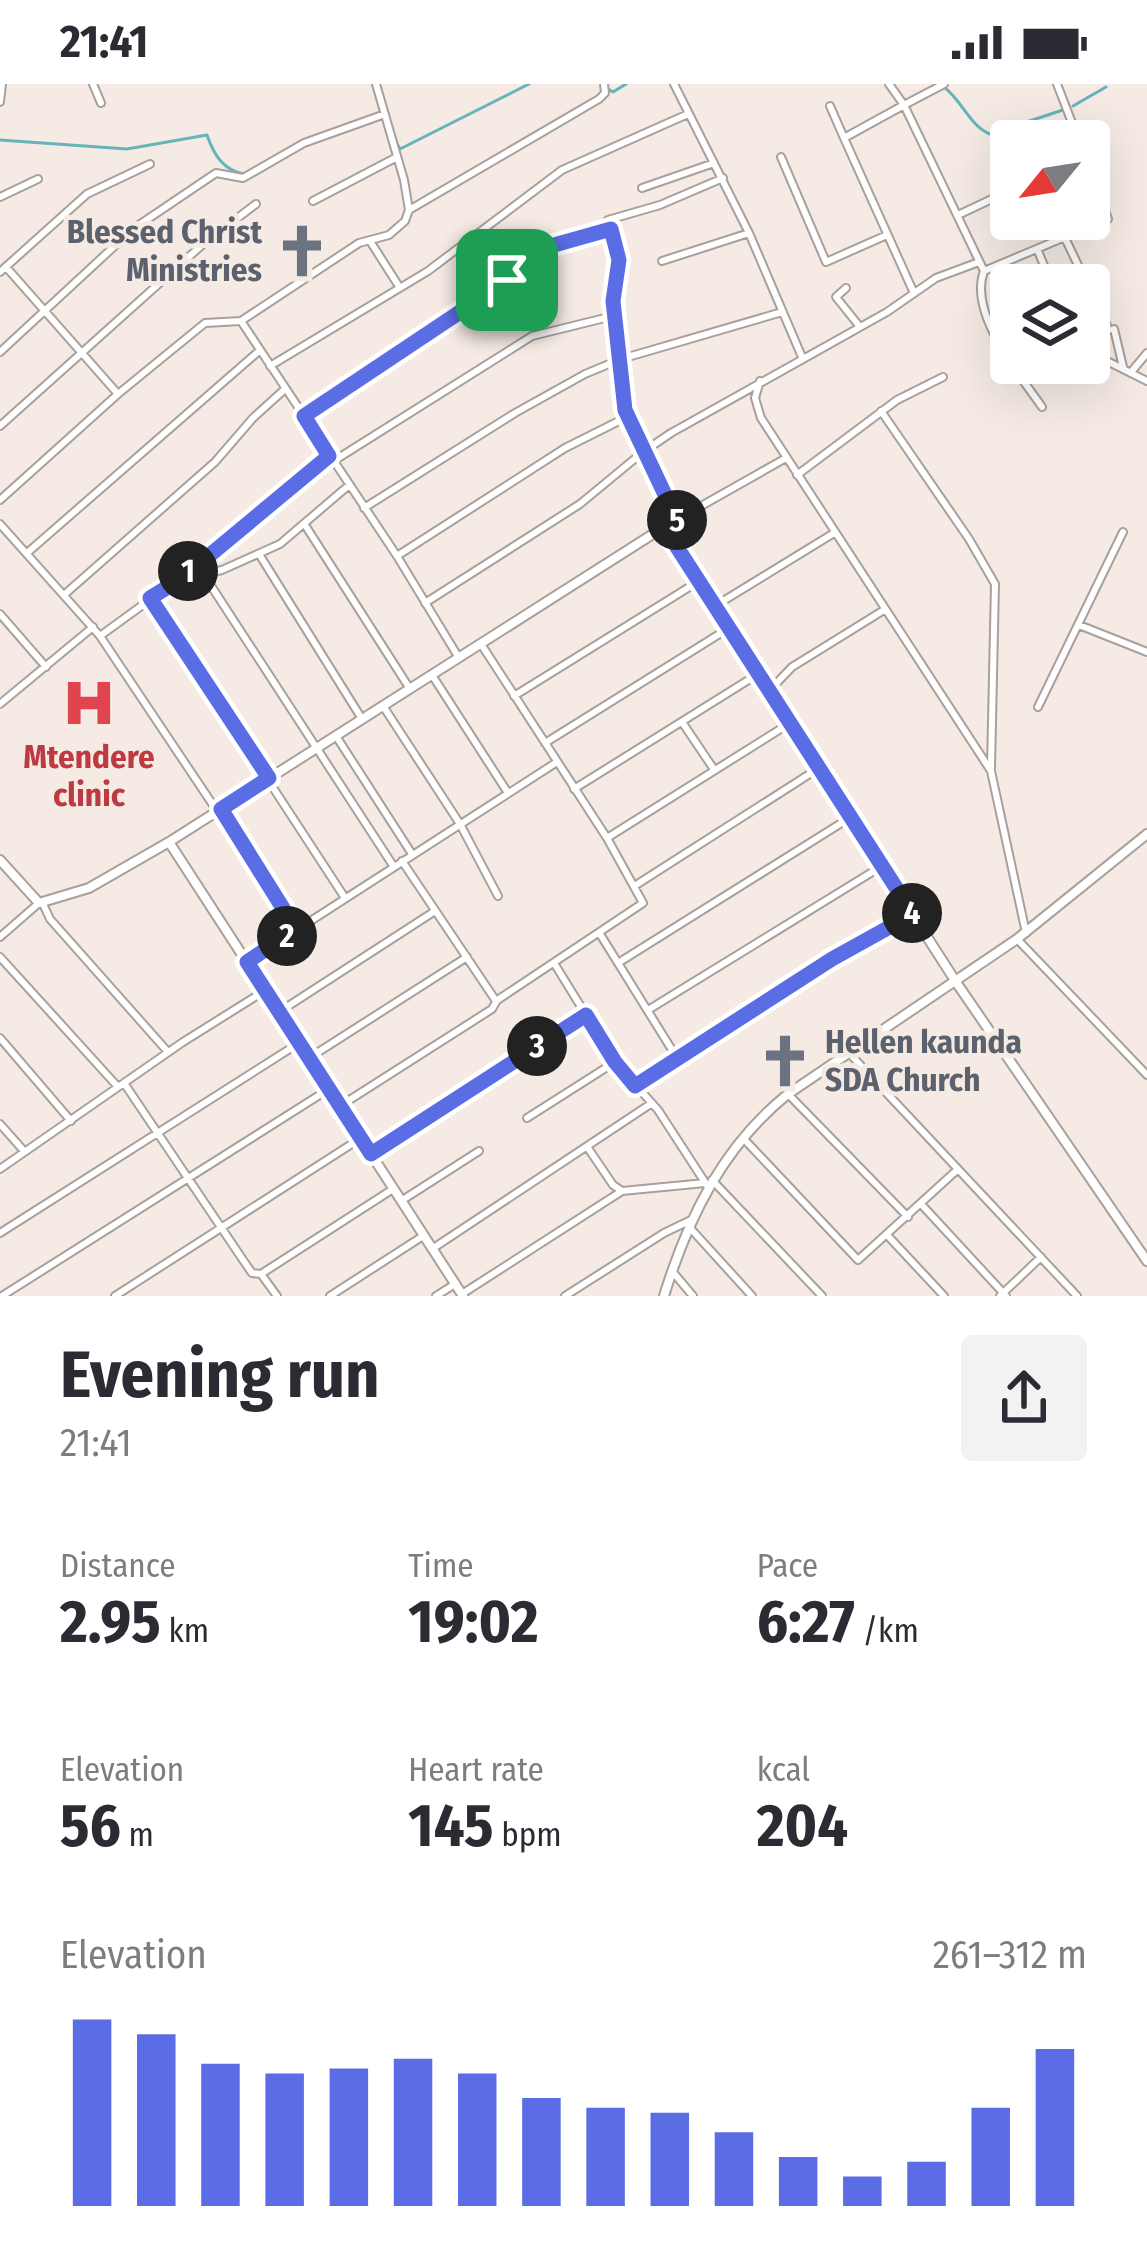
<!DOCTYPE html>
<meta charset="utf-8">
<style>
body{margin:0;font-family:"Fira Sans Condensed",sans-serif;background:#f2f2f3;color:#2b2b33;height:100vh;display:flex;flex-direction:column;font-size:45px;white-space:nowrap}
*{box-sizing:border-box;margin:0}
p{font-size:39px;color:#7c7c81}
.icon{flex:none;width:66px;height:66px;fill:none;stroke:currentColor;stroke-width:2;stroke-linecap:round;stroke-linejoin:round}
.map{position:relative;height:1212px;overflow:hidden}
.details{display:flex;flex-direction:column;background:#fff;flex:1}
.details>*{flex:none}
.needle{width:78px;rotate:240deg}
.fabs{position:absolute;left:990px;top:36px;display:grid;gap:24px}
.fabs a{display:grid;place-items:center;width:120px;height:120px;border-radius:12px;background:#fff;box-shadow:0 12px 48px #0002;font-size:60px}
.pin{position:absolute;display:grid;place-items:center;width:102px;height:102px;color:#fff;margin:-51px;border-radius:24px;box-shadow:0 6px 18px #0006}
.km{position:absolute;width:60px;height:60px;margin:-30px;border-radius:50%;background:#222;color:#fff;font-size:33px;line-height:60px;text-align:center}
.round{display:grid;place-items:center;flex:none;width:126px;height:126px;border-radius:12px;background:#f2f2f3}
.overview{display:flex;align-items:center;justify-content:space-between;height:204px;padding:0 60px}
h1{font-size:66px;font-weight:700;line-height:90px}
.metrics{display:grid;grid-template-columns:repeat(3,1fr);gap:18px;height:204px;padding:12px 60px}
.metrics div{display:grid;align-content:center}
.metrics b{font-size:60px;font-weight:700}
.metrics small{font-size:33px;font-weight:400}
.metrics p{font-size:33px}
.chart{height:336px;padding:24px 60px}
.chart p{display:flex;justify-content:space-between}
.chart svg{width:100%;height:216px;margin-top:12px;stroke:#5b6de4;stroke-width:6}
.status{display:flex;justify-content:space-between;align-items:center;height:84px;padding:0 60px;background:#fff;direction:ltr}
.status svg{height:33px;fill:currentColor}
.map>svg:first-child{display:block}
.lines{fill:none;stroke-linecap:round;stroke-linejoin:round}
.stream{stroke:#65b4ba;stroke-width:3}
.street-casing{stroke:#a9a099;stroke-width:10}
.secondary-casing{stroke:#a9a099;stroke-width:12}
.street{stroke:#fff;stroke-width:6}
.secondary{stroke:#fff;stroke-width:8}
.route-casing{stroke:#fff;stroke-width:24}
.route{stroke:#5b6de4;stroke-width:15}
.labels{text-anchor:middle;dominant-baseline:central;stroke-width:10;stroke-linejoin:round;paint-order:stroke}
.worship-label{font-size:33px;font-weight:bold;fill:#5b616d;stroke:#f5ebe4;text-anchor:end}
.health-label{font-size:33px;font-weight:bold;fill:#be3a42;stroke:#f5ebe4}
</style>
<div class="status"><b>21:41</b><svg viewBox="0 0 49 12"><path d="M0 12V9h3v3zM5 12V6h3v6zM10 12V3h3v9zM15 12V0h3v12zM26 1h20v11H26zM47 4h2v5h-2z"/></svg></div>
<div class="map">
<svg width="1147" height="1212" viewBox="0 0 1147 1212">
<rect width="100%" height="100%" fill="#f5ebe4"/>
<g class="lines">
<path class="stream" d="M945 4C962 17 971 43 990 50L1063 26
M608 5 613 8 626 0
M1073 22 1106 3
M0 56 127 65 207 51C214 71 223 86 244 90
M395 56 400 65 529 0"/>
<defs>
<path id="street" d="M93 0 101 19
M674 0 749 149 802 273
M889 0 904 21 944 0
M1057 0 1079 57
M0 18 2 0
M830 22 844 54
M781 73 826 178 887 151
M642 104 714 79
M0 113 38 95
M313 117 397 73
M409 126 599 15 605 9 604 0
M958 131 1011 106
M1065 154 1109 246
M370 157 400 204
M1038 167 1052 201
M662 177 749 149
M6 183 118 310
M0 188 87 110 150 80
M846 204 836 213 860 243
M913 207 844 54 904 21 984 187
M241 237 359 159 389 151 405 137 409 126 404 96 376 0
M1114 245 1123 283
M0 268 133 145 216 89 243 94 304 59 385 30
M1089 268 1147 297
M270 282 428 187 562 86 688 30
M1132 287 1147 269
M760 297 755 314 761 334 991 687 1026 849
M1042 323C1019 290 968 229 984 187L1108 135 1089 83
M881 327 969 455 995 500 991 684
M304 332 475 218 553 161 611 145
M0 342 202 161 256 120
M332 378 532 252 613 232
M797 391 897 316 943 293
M0 416 118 310 205 239 241 237 397 472 459 574
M364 424 515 329 585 290 621 275 782 228
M677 436 625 326 613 217 619 176 608 136 660 121 723 94
M0 440 100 552 217 727
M305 441 410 605
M664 443 786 374
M27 469 259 267
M259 470 362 635
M397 472 565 364 627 333
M204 491 394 783
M183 492 329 372
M65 510 215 378 253 334 285 305
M150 515 345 814
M425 519 580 420 643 368 671 349 887 228 936 194 979 178
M715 522 834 449
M0 530 46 583
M1079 541 1147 568
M100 552 177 496 222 486 280 460 348 402
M432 591 508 709
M770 606 792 583 884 526
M514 612 699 497
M0 620 93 543
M383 622 460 740 498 812
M1038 623 1123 448
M682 638 713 684
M336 652 412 770
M545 659 729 544
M574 705 758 590
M221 725 296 845
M607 754 790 639
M402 777 496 917 643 819 607 754 481 560
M636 801 819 684
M43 820 50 835 168 968
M600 850 677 974
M0 853 39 819
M1017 855 1147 991
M0 873 118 1003
M247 878 557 678
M554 879 615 978 658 1026 708 1103
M618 879 851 733
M648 926 882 782
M279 928 435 827
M0 954 71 1037
M850 970 1077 1212
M309 974 467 873
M124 999 243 1176 252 1189 261 1190 277 1212
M635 1002 832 875 913 830
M789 1011 908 1133
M340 1022 492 925 496 918
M527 1034 615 978
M0 1040 24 1067
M743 1054 858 1176 957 1086
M588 1064 613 1101 622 1107 705 1099
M371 1070 585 932
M0 1085 183 958 266 906
M712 1096 822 1212
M401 1117 479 1067
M921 1120 1006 1212
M691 1145 752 1212
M0 1149 299 959
M888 1152 944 1212
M432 1165 652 1019
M672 1187 693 1212
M261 1190 393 1105
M462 1210 622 1107
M2 1212 329 1005
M115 1212 361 1054
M330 1212 423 1152
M436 1212 455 1200
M565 1212 664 1149 691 1136
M1000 1212 1041 1173"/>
<path id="secondary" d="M169 758 463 1212
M0 776 39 819 89 804 169 758 664 443 956 898 1147 1177
M664 1212C688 1134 723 1062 788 1010L1017 855 1147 750"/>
</defs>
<use href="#street" class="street-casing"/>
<use href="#secondary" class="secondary-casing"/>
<use href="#street" class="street"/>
<use href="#secondary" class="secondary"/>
</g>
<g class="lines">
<defs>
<path id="route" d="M611 145 619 176 613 217 625 326 677 436 664 443 913 830 832 875 635 1002 615 978 586 931 371 1070 247 878 296 845 221 725 269 694 150 514 181 495 329 372 304 332 475 218 554 161Z"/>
</defs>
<use href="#route" class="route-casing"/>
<use href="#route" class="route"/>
</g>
<defs>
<symbol id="church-bare" viewBox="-9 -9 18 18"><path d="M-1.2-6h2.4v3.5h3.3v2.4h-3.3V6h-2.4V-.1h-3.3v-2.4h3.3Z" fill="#6b7280" stroke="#f5ebe4" stroke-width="2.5" paint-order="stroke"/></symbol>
<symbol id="hospital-bare" viewBox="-9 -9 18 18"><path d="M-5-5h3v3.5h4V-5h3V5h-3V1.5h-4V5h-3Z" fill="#e0444e" stroke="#f5ebe4" stroke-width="2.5" paint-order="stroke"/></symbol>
</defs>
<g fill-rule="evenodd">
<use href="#church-bare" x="264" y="129" width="76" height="76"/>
<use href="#hospital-bare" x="51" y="581" width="76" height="76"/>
<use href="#church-bare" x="747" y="939" width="76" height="76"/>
</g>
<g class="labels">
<g class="worship-label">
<text x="262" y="148">Blessed Christ<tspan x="262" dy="38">Ministries</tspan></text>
<text x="825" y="958" text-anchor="start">Hellen kaunda<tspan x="825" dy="38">SDA Church</tspan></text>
</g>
<g class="health-label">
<text x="89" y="673">Mtendere<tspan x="89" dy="38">clinic</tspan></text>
</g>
</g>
</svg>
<div class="fabs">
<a><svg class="needle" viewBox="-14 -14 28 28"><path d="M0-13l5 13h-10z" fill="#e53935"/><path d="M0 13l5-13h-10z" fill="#7c7c81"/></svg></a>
<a><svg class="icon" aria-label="layers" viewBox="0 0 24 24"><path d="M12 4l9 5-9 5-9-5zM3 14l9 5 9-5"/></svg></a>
</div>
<div class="pin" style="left:507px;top:196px;background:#1e9e55"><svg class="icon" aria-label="arrive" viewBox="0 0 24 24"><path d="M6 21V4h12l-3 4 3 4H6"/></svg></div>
<b class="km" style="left:188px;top:487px">1</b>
<b class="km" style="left:287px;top:852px">2</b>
<b class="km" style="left:537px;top:962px">3</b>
<b class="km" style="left:912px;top:829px">4</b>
<b class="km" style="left:677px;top:436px">5</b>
</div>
<section class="details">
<div class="overview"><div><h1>Evening run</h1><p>21:41</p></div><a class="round"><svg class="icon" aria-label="share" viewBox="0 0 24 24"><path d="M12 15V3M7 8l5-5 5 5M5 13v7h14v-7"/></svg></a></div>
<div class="metrics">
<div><p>Distance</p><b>2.95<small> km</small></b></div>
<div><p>Time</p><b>19:02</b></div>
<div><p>Pace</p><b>6:27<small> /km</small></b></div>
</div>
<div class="metrics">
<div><p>Elevation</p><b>56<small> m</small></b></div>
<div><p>Heart rate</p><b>145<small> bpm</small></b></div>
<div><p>kcal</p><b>204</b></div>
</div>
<div class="chart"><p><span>Elevation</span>261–312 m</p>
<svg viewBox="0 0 160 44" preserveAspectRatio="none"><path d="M5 44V6M15 44V9M25 44V15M35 44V17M45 44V16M55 44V14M65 44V17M75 44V22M85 44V24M95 44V25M105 44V29M115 44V34M125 44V38M135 44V35M145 44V24M155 44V12"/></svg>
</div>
</section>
